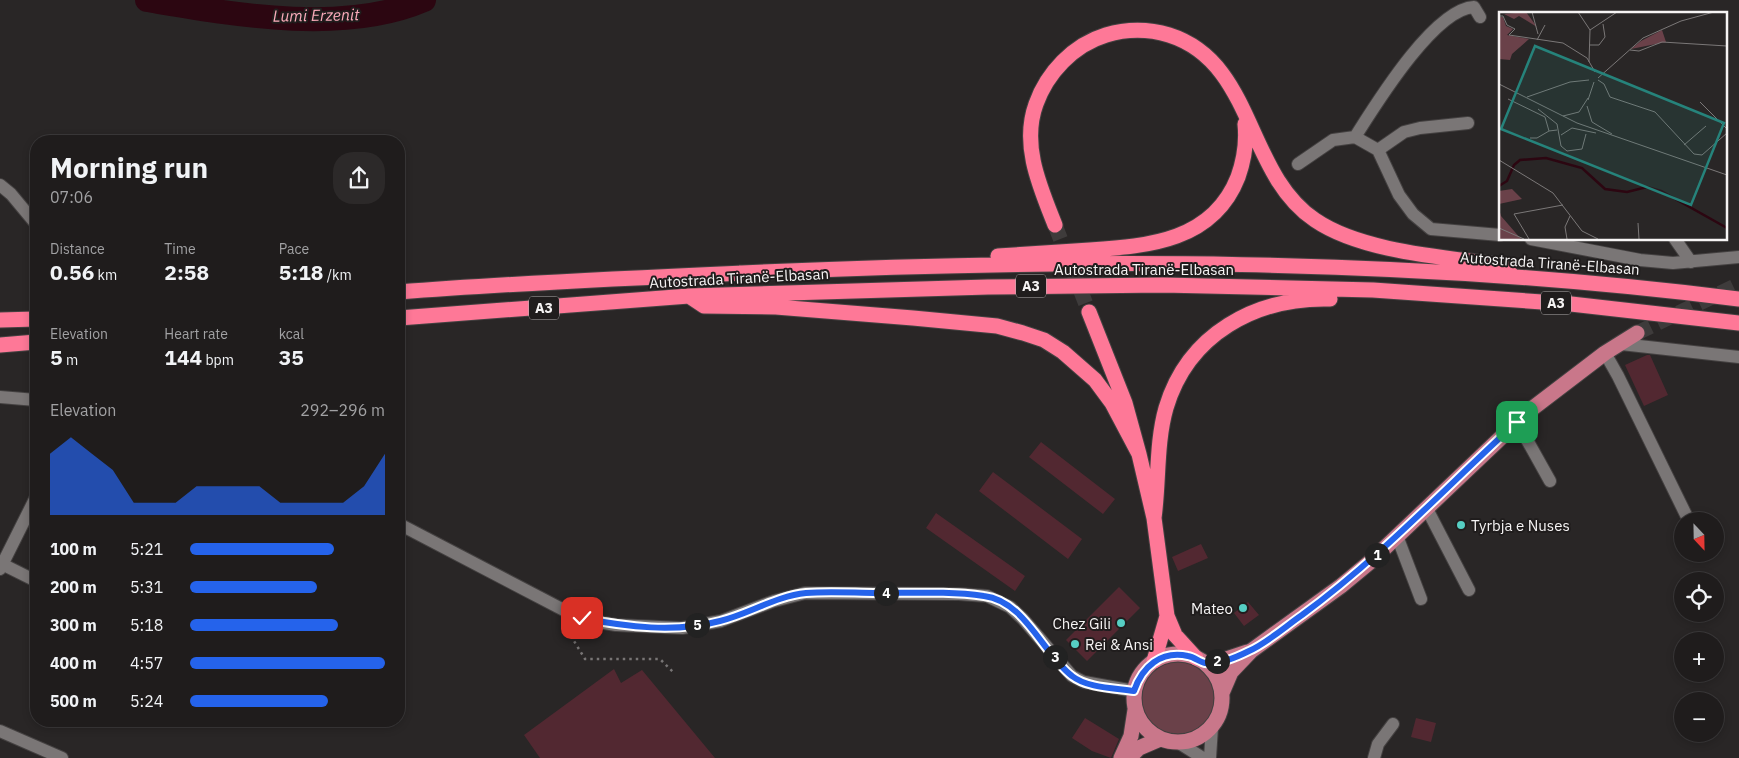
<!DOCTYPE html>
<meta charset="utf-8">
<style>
body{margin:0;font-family:"IBM Plex Sans",sans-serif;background:#2c2929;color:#f1f3f6;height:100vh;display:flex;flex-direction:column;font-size:19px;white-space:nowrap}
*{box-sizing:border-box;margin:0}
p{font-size:16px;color:#a1a1a3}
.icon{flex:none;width:28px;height:28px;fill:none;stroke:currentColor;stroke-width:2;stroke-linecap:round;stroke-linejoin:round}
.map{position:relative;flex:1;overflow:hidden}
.sheet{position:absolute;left:30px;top:135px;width:375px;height:592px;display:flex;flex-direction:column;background:#1f1c1c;border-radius:20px;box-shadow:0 2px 8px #0003,0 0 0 1px #3c3a3b}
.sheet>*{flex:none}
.needle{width:32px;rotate:158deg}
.buttons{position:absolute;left:1674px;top:512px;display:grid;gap:10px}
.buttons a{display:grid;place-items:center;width:50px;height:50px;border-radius:50%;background:#1f1c1c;box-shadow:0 2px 8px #0003,0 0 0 1px #3c3a3b;font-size:25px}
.pin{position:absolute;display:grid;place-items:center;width:42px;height:42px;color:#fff;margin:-21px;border-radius:10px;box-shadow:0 2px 8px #0006}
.km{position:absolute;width:25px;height:25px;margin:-12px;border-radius:50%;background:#222;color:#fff;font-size:14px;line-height:25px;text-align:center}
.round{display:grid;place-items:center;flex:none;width:52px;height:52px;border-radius:20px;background:#2c2929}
.overview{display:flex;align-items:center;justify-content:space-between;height:85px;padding:0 20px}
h1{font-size:28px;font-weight:700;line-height:38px}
.figures{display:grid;grid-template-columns:repeat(3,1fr);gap:8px;height:85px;padding:5px 20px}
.figures div{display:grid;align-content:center}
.figures b{font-size:21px;font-weight:700}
.figures small{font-size:14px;font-weight:400}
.figures p{font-size:14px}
.chart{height:140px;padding:10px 20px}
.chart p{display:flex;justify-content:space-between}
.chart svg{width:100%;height:90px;margin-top:5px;fill:#2563eb;opacity:.7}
ul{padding:0 20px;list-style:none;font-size:16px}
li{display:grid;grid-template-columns:80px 60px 1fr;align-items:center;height:38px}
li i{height:12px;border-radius:6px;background:#2563eb}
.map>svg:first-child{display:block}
.green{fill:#6a4149}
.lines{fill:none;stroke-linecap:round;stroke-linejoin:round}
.river{stroke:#2c0611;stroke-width:24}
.building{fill:#522831}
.major-tunnel{stroke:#3e3b3b;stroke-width:15;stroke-dasharray:15 8;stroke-linecap:butt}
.highway-tunnel{stroke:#3e3b3b;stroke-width:15;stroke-dasharray:15 8;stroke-linecap:butt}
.minor-casing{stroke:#444141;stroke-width:14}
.major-casing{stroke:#444141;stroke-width:17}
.highway-casing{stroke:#444141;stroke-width:17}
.path{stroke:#787575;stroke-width:2.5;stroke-dasharray:2.5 4;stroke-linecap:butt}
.minor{stroke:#7a7676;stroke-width:12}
.major{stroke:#c9778a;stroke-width:15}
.highway{stroke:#fe7897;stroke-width:15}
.route-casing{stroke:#fff;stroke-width:10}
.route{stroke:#2563eb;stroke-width:6}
.poi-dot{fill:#56cec3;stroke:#201d1d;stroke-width:2}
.labels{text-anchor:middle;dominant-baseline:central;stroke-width:4;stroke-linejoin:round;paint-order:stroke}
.shield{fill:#201d1d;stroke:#b6b4b4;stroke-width:1}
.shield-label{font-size:14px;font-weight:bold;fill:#f6f4f4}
.street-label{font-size:15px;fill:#f6f4f4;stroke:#201d1d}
.poi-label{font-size:15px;fill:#f6f4f4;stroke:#201d1d;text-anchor:start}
.water-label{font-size:16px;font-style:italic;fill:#faabba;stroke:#201d1d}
.inset-river{fill:none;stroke:#2c0611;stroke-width:2.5}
.inset-road{fill:none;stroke:#7b7878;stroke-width:1}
.view{fill:#26837b;fill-opacity:0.15;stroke:#26837b;stroke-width:2.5}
.inset-edge{fill:none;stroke:#f6f4f4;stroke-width:2.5}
</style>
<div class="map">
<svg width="1739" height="758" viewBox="0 0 1739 758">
<rect width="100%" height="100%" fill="#292626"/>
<path class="green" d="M1142 698a36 36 0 1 1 72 0a36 36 0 1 1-72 0Z"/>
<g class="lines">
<path class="river" d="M147 0C231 14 343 35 424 0"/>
</g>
<path class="building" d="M1647 355H1650L1668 395 1644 406 1625 365Z
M1041 442 1115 499 1103 514 1029 457Z
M993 472 1082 539 1068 559 979 491Z
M936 513 1025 576 1015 591 926 528Z
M1201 544 1208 558 1178 571 1172 557Z
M1119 587 1140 608 1087 661 1066 640Z
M1248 602 1259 615 1244 626 1234 613Z
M614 669 621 683 642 670 715 758H540L524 735Z
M1085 718 1119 739 1111 758 1092 751 1072 738Z
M1416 718 1436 723 1431 742 1411 737Z"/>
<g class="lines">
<path class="major-tunnel" d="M1637 333 1739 284"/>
<path class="highway-tunnel" d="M1055 225 1089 312"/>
<defs>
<path id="minor" d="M1355 137C1376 104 1434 9 1474 7L1480 17
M1378 150 1404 132 1420 128 1468 123
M1298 164 1333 140 1355 137 1378 150 1399 195 1413 214 1431 229 1500 235
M0 185 11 194 36 224
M1531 239 1640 260 1673 263 1739 257
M1675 239 1691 262
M1621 344 1739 357
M1605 353 1618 376 1689 521
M0 397 36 400
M1517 422 1550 481
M1426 507 1469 590
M399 524 581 619 616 625 682 628 721 621 774 601 805 593 959 594 987 596 1010 607 1023 619 1072 676 1084 682 1134 691
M1397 536 1421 599
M2 564 36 581
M0 569 36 497
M0 731 62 758
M1179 743 1203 758
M1210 758 1212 727
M1374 758 1378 744 1393 724"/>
<path id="major" d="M1134 698a44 44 0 1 1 88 0a44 44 0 1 1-88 0Z
M1205 663 1220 661 1247 652
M1222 693 1231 672 1251 651 1341 586 1370 562 1529 411 1605 353 1637 333
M1121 758 1131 736 1135 710
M1129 758 1139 748 1160 739"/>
<path id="highway" d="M1055 225C1040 187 1021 145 1036 104 1047 73 1073 45 1106 35 1126 29 1149 29 1169 35 1255 62 1245 173 1315 220 1362 252 1444 257 1501 265L1513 276
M998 256C1029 254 1059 252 1090 250 1149 246 1213 241 1238 177 1244 160 1247 143 1245 124
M399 292C513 283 628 278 742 273 1074 258 1409 257 1739 299
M689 296 704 306 776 307 913 318 997 326 1023 333 1044 340 1063 352 1095 380 1112 403 1139 454
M1089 312 1125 403 1139 454 1154 518 1167 616 1175 635 1196 658
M399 318 689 296 988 287 1163 285 1373 290 1571 304 1739 323
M0 320 36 319
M0 345 36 342
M1154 518C1159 482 1156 443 1166 408 1188 334 1256 297 1330 299
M1154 661 1167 616"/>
</defs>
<use href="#minor" class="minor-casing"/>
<use href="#major" class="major-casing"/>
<use href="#highway" class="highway-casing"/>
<path class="path" d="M578 629 574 641 585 659H660L675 674"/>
<use href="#minor" class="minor"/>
<use href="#major" class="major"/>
<use href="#highway" class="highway"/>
</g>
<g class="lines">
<defs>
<path id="route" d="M582 618C627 627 675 633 720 621 749 614 776 596 806 593 830 591 855 593 878 593 913 593 950 591 984 596 1025 601 1043 654 1072 676 1087 688 1115 688 1134 691 1142 667 1161 650 1188 656 1194 657 1200 662 1205 663 1218 665 1237 657 1249 651 1267 643 1286 626 1302 615 1380 558 1446 487 1517 422"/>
</defs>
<use href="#route" class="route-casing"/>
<use href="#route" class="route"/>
</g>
<g class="poi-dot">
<circle cx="1461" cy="525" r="5"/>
<circle cx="1243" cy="608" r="5"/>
<circle cx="1121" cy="623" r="5"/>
<circle cx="1075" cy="644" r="5"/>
</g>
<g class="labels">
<g class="shield">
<rect x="1016" y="274.5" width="30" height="23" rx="4"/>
<rect x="1541" y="291.5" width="30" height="23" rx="4"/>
<rect x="529" y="296.5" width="30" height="23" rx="4"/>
</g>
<g class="shield-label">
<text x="1031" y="286">A3</text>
<text x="1556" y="303">A3</text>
<text x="544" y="308">A3</text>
</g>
<g class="street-label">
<text transform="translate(1550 263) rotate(4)">Autostrada Tiranë-Elbasan</text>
<text x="1144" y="269">Autostrada Tiranë-Elbasan</text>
<text transform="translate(739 278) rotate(-3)">Autostrada Tiranë-Elbasan</text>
</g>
<g class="poi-label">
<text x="1471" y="525">Tyrbja e Nuses</text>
<text x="1233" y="608" text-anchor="end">Mateo</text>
<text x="1111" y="623" text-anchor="end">Chez Gili</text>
<text x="1085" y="644">Rei &amp; Ansi</text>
</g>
<g class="water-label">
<text transform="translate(316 15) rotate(-1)">Lumi Erzenit</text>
</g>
</g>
<g transform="translate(1499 12)">
<rect width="228" height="228" fill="#292626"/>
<path d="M27 0 38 15 20 4 15 7 5 2ZM0 5H4L7 14 14 17 8 23 30 27 13 42 11 48 0 47ZM163 18 167 30 132 37 142 29ZM13 177 23 187 0 192V179ZM0 197 2 204 22 227H0Z" fill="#6a4149"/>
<path class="inset-river" d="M0 174 8 169 15 153 21 148 47 146 83 156 106 177 128 180 148 175 162 179 228 216"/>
<path class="inset-road" d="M33 0 39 22M79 0 91 18M0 4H4L8 13 16 17 10 23 64 31 88 46 96 60M38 28 46 13M90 33H100L106 25 104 12M131 38 140 39 163 30 228 34M90 50 91 18 118 0M99 66 144 26 182 9 215 0M99 68 105 72 111 85 156 100 195 142 203 143 228 121M0 72 78 111 228 163M28 85 71 70 90 68M9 87 46 105 50 119 58 118M89 88 95 70M201 90 228 117M88 94 93 110 113 122M39 97 58 112 62 134 68 139 83 137 87 122M64 104 80 100 89 86M62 123 73 116 97 121M31 126H38L50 119M185 133 207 114M0 148 54 181 83 219 99 227M139 211 140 227M0 216 25 227M30 227 15 202 64 193M68 227 66 215 71 204"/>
<path class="view" d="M36 34 225 111 192 193 2 117Z"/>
<rect width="228" height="228" class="inset-edge"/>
</g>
</svg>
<div class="buttons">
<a><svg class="needle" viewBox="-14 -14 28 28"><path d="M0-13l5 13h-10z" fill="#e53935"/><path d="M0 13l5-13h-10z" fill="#a1a1a3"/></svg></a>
<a><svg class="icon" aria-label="locate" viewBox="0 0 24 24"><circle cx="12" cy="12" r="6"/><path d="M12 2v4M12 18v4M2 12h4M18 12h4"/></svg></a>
<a>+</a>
<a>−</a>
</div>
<div class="pin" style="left:1517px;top:422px;background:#1e9e55"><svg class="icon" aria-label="arrive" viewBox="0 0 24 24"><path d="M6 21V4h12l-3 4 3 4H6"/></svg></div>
<div class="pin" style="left:582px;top:618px;background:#d93025"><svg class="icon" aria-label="check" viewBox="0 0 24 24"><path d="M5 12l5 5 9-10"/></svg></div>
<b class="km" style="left:1377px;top:555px">1</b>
<b class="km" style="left:1217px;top:661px">2</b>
<b class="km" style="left:1055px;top:657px">3</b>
<b class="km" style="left:886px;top:593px">4</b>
<b class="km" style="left:697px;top:625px">5</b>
<section class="sheet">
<div class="overview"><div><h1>Morning run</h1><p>07:06</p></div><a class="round"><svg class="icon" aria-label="share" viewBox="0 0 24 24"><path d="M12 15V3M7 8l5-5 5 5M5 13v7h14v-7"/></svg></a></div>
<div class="figures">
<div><p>Distance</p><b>0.56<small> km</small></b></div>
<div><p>Time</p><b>2:58</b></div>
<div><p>Pace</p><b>5:18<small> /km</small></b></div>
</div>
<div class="figures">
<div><p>Elevation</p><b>5<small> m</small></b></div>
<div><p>Heart rate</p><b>144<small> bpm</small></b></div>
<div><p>kcal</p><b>35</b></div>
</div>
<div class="chart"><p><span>Elevation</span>292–296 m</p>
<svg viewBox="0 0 160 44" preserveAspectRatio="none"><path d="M0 44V14L10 6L20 14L30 22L40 38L50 38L60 38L70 30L80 30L90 30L100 30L110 38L120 38L130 38L140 38L150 30L160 14V44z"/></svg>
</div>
<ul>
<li><b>100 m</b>5:21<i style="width:74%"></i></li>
<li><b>200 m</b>5:31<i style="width:65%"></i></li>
<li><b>300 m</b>5:18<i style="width:76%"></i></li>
<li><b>400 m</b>4:57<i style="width:100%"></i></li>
<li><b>500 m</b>5:24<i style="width:71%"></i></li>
</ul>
</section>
</div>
